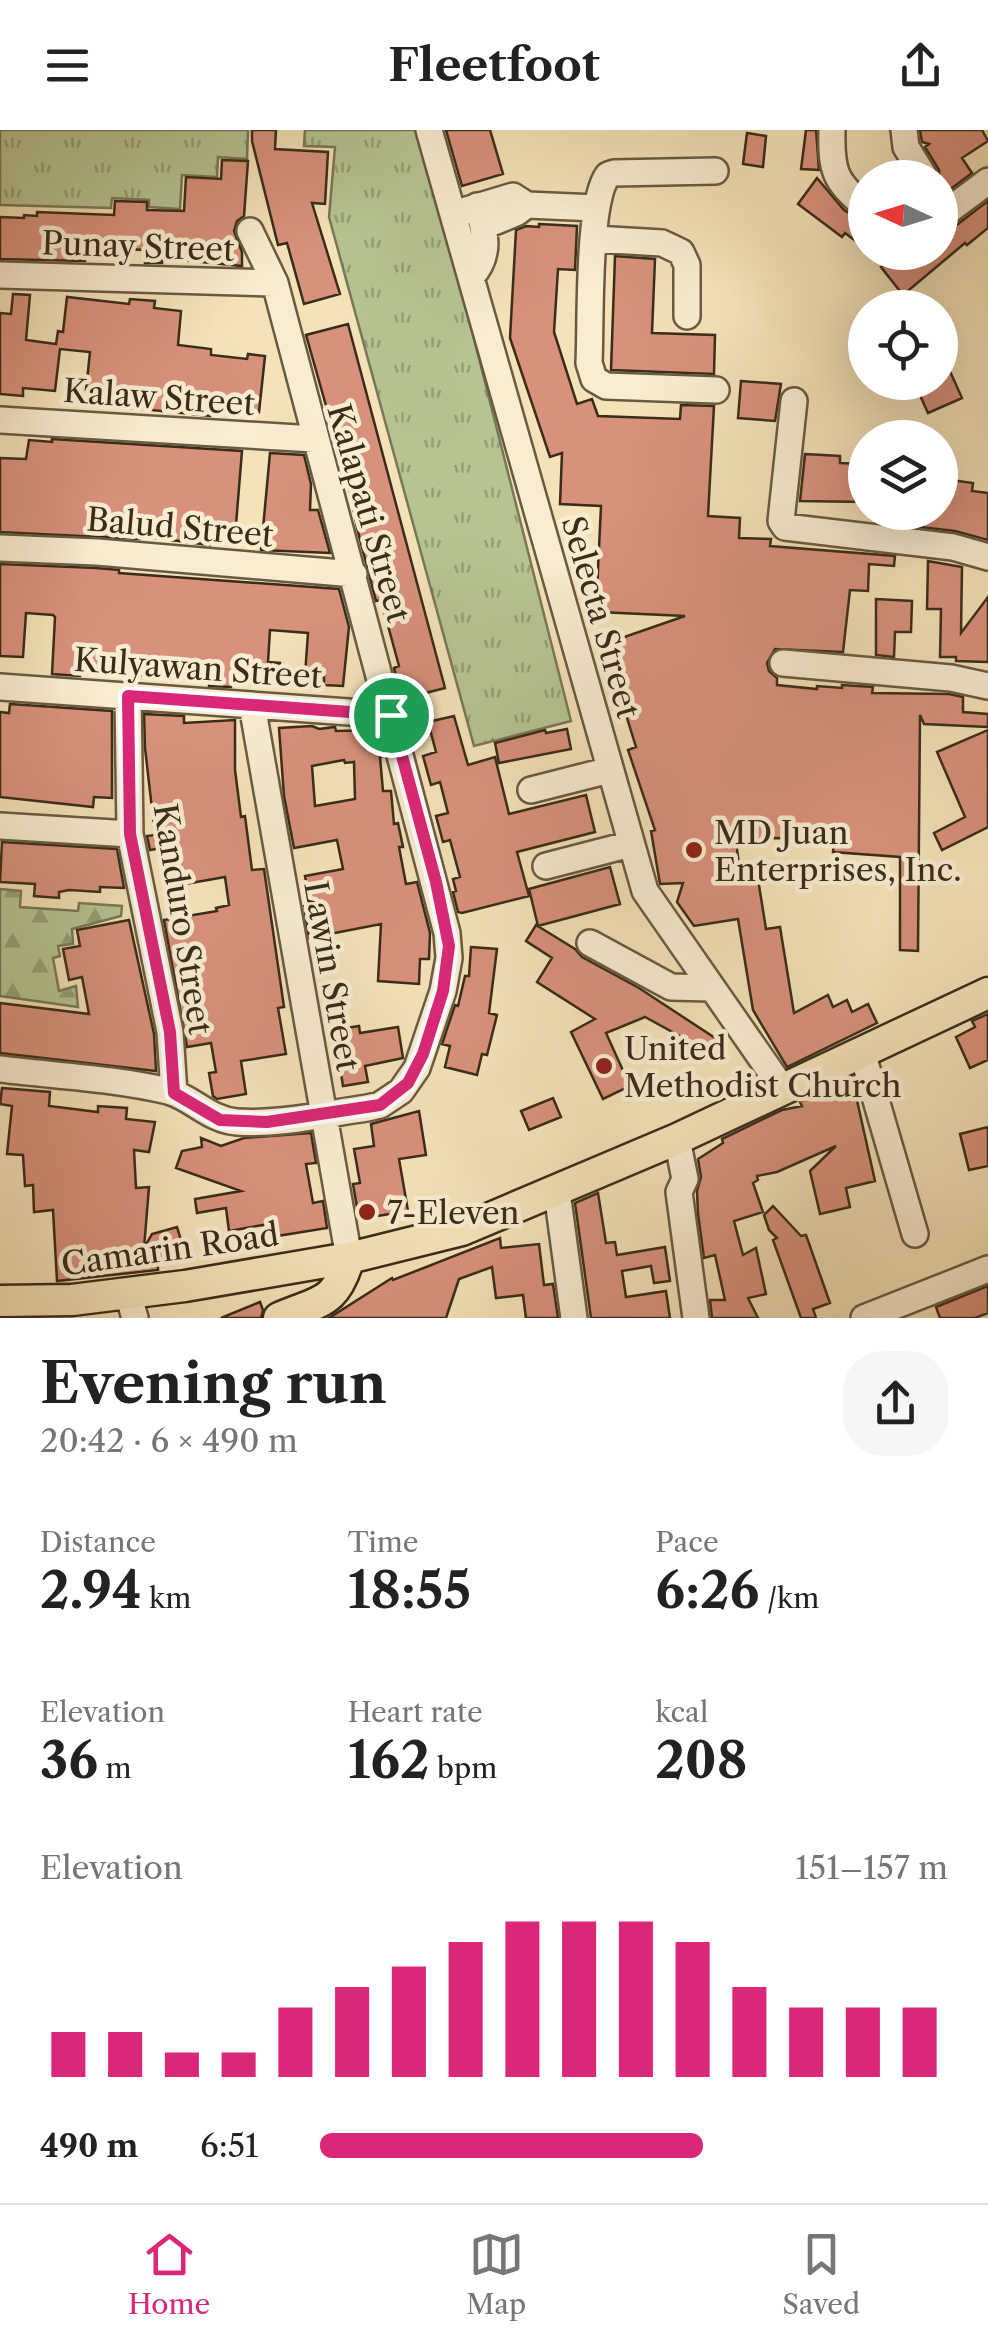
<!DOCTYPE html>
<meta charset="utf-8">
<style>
body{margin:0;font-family:"Libre Caslon Text",serif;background:#f6f6f6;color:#222;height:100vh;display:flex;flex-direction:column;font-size:38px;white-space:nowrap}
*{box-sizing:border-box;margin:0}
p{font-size:32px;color:#767676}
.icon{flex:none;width:55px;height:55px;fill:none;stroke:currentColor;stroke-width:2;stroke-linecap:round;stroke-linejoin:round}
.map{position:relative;height:1188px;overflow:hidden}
.panel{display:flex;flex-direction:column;background:#fff;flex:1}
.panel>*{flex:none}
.needle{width:65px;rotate:274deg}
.buttons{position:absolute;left:848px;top:30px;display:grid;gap:20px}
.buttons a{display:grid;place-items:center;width:110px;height:110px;border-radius:50%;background:#fff;box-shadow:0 10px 40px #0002;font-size:50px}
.pin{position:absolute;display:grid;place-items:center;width:85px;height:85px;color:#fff;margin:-42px;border:5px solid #fff;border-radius:50%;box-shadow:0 2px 10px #0007}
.round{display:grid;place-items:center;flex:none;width:105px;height:105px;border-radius:40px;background:#f6f6f6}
.summary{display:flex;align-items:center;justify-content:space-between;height:170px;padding:0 40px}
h1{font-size:55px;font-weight:800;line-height:75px}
.figures{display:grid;grid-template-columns:repeat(3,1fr);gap:15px;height:170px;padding:10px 40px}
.figures div{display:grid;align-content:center}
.figures b{font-size:50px;font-weight:800}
.figures small{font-size:28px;font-weight:400}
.figures p{font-size:28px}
.chart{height:280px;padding:20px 40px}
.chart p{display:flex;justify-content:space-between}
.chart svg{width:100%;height:180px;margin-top:10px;stroke:#db2777;stroke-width:6}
ul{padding:0 40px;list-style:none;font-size:32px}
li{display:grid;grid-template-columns:160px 120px 1fr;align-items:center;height:75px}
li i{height:25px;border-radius:12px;background:#db2777}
header{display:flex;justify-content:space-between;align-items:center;height:130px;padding:0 40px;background:#fff;font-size:45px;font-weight:800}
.tabs{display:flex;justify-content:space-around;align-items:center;height:140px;border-top:2px solid #e0e0e0;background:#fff;font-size:28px;color:#767676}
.tabs a{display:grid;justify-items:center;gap:5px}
.tabs .on{color:#db2777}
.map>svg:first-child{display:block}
.grass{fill:url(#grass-tufts);stroke:#787856;stroke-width:2.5}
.forest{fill:url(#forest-firs);stroke:#787856;stroke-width:2.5}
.building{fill:#d8917b;stroke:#392c19;stroke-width:2.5;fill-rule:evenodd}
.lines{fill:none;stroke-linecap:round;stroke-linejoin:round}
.minor-casing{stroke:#685a41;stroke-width:30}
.major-casing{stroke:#392c19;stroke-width:35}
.minor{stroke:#f8ecd1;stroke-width:25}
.major{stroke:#f4e2b8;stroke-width:30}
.route-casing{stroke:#fff;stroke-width:20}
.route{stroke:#db2777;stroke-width:12}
.poi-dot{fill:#8f2418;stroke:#f8ecd1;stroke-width:4}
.labels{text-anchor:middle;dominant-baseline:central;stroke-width:9;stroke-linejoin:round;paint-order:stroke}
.street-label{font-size:32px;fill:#392c19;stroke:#f8ecd1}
.poi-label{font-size:32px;fill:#392c19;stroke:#f8ecd1;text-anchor:start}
</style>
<header><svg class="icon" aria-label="menu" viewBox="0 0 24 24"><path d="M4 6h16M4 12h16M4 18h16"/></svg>Fleetfoot<svg class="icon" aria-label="share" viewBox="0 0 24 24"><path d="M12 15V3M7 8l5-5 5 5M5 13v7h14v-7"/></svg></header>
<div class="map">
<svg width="988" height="1188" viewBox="0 0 988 1188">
<defs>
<pattern id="grass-tufts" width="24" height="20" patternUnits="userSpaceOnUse" patternTransform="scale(2.5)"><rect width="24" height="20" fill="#b6c492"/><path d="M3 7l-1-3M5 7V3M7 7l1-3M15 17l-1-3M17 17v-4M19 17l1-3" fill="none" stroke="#959f76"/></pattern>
<pattern id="forest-firs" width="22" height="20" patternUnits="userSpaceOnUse" patternTransform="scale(2.5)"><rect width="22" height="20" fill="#b6c492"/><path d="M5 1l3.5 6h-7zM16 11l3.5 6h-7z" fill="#959f76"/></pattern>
</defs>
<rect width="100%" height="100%" fill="#f4e2b8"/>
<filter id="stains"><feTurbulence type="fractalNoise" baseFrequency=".002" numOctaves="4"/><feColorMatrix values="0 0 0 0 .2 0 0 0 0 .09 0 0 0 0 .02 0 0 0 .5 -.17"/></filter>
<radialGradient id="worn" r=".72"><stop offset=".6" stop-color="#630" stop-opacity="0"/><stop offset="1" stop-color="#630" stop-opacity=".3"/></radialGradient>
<path class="grass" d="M0 0H248L247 29 218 27 217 47 182 45 180 79 149 77V70L112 68 111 78 0 75Z
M305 0H421L571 591 474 616 329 87 335 17 304 16Z"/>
<path class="forest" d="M0 759 21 761 20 777 78 781 79 773 122 776 121 786 72 799 73 814 58 816 60 826 53 828 59 861 76 856 78 877 0 866Z"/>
<path class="building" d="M252 0H276L275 19 328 22 325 74 312 73 340 164 304 174 287 113 278 115 252 11Z
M446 0H490L503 44 462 56Z
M806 0H816L819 40 801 39Z
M920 0H982L988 11 962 28 972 43 944 64 940 58 939 40 925 17 929 14 922 12Z
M747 3 766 6 763 37 743 34Z
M222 30 248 31 244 86 237 91 234 101 242 122V136L162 128V133H145L146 120 102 118 101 129 85 128V131L0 129V87L24 88V85L37 86V82L114 85 115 71 147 72V80L184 81 186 47 221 49Z
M817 48 844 80 865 92V118L845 103 842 107 798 74Z
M988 71V98L967 115 965 113 903 165 881 137 886 134 871 122H940V103L950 100Z
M539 94 577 96 575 140 558 139 554 202 577 274 592 269 598 286 680 289 681 275 714 276 708 386 740 388 739 408 771 409 770 416 895 426 894 436 869 434 868 461 850 460 843 522 775 519 767 533 769 541 777 548V555L817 559V556L842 558V555L873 557 872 563 949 564 963 567V582L988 584V597L924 594 920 585 918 821 900 820V727L833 722 834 712 776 708 736 711 741 752 758 749 766 799 780 797 794 883 828 865 833 877 847 870 852 882 868 874 877 893 787 937 753 880 738 789 694 796 677 772 683 753 660 754 651 701 655 700 628 620 636 617 604 514 685 486 599 482 600 460H597L601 376 560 374 562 323 550 327 510 208 516 100 526 96 539 97Z
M615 126 655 129 652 203 715 205 714 244 611 240Z
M13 164 30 165 26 210 56 214 58 201 63 202 67 167 129 174 130 169 155 171 154 178 181 181 178 215 211 219V225L247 229 248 224 265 226 259 282 242 280 243 274 212 271 210 286 131 278 132 270 116 268V263L86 260 90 222 60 219 55 261 23 258V266L0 264V183L11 184Z
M348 194 445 558 402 569 394 538 399 536 381 470 376 471 357 398 343 324 340 325 306 205Z
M940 219 962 268 928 283 914 252H940Z
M741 251 781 254 775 291 738 288Z
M52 309 242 321 235 407 211 405 210 415 140 406V409L0 402V328L26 329 29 310 52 312Z
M270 323 304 325 311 354 310 380H318L330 423 261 420Z
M805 324 840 326V333L865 334V372L800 371Z
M944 349 973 353 972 361 988 363V410L955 401 894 394V382H940Z
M928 431 962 437 961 503 988 467V532L956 531V527H940L941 479H927Z
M0 434 96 438 119 440V443L339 459 349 497 343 556 324 555V546L305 545 308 503 270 500 268 532 280 533 279 548 232 545 231 557 209 556 210 540 151 536 150 546 80 541V546L52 544 55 487 53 485 26 483 23 527 0 526Z
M876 469 912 471 911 502H895L894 527 876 525Z
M10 574 112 581V668L94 667 93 677 0 667V582L9 583Z
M144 584 184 586V593L235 590V640L241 687 245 686 252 740 264 739 284 877 278 878 286 924 241 931 246 964 217 969 213 966 209 943 216 942 211 913 187 917 164 790 217 781 216 778 229 775 225 747 168 757 162 718 150 720 147 706 155 705 145 618Z
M454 586 468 635 495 627 509 684 586 665 595 702 517 722 529 766 462 783 458 782 453 762 456 761 453 749 460 747 450 710 443 712 436 686 448 683 440 652 431 655 423 626 436 622 428 592Z
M312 596 319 599 335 597 336 601 377 600 383 626 380 627 383 661H391L394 694 398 693 403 717H399L406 754 417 752 430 803 429 829H420L419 854 378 851 381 794 309 808 304 776 310 775 305 746 343 739 337 710 294 718 284 666 279 598ZM344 630 345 633 354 632 355 669 315 676 312 636Z
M567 599 571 619 499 633 495 613 545 600 546 603Z
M988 600V697L942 720 934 703 965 687 937 622Z
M2 712 117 719 124 758 100 757V762L69 760 59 762V768L34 766 35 754 0 752Z
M610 737 620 774 538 796 529 759Z
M129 790 154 904 156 941 0 923V873L89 884 82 847 69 850 63 819 80 816 77 800Z
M536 795 575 819 582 827 639 858 715 908 707 921 645 887 606 903 630 956 603 969 571 902 595 889 537 852 552 828 526 811Z
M471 817 497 819 489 883 497 885 487 925 482 924 477 945 445 937 450 916 442 914 455 875 458 876 465 846H469Z
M988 884V930L970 938 956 907 975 897 972 891Z
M359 896 360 903 398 897 403 928 365 936 368 952 343 956 334 900Z
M852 948 875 1051 846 1058 850 1077 820 1084 810 1041 836 1016 777 1042 757 1046 758 1050 753 1053 763 1082 734 1091 743 1125 756 1118 766 1164 748 1168 758 1188H712L710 1170H725L715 1125 704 1128 698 1084 697 1061 701 1047 698 1029 723 1013 722 1009 782 980 802 976 800 972 804 970 836 964 834 956Z
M2 958 50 962 49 976 98 982V976L127 978 126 989 155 992 149 1022 134 1020 136 1058 149 1057 144 1118 152 1104 177 1097 185 1123 158 1131V1140L57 1151 53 1080 34 1082 33 1055 25 1056 23 1025 7 1024 12 976 0 974Z
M553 968 561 987 529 1000 521 981Z
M419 981 426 1025 399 1029 408 1081 359 1089 353 1054 360 1053 354 1019 374 1016 371 994Z
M988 997V1036L969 1040 960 1004Z
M311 1003 316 1033 306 1034 313 1073 323 1071 327 1098 265 1108 263 1095 229 1101 226 1078 197 1083 195 1069 241 1061 176 1038 182 1021 202 1017 201 1008 221 1016 244 1008Z
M598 1063 606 1113 615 1112 617 1125 665 1117 670 1151 654 1153 651 1136 622 1141 626 1167 666 1161 670 1188H591L575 1073Z
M773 1076 801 1106 806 1105 830 1173 813 1179 816 1188H801L773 1110 777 1108 769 1100 764 1085Z
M500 1108 501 1118 539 1114 544 1155 553 1154 558 1188H526L523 1165 496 1168 492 1137 459 1149 446 1188H329L392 1148 393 1150Z
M988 1156V1183L975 1188H940L936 1177Z
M260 1172 263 1180 261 1188H221Z"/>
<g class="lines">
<defs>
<path id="minor" d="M429 0 645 761 782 958
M832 0C831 39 834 52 865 76
M904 0 906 17 925 48
M715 41 614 43 608 45C587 72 591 194 589 233L594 249 606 256 716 260
M453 84 513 66 527 75 596 78
M940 87 988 51
M484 96 516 83 527 75
M595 109 662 113 681 122 687 135V186
M0 145 275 153
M471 147C491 126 486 102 477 76
M794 271 781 391 785 397 953 417 988 427
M0 290 314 309
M0 418 97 422 354 444
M783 533 951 548 988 556
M0 557 391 585
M128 566 130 704 170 902 174 963
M252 575 349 1128
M531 660 610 640
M0 696 130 704
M546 736 631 714
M590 813 671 857 710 858
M862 922 915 1104
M0 939C56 946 113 948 168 961 193 968 209 990 237 992 280 995 324 984 367 978L380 975 401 961 417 938 443 861 449 828 447 803 275 153 250 101
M677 1009 685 1049 679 1062 696 1188
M557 1062 574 1188
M128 1164 135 1188
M864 1188 988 1139"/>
<path id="major" d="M0 1171 72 1170 185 1156 349 1128 462 1100 677 1009 988 863
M279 1188C321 1170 335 1175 349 1128"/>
</defs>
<use href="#minor" class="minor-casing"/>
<use href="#major" class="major-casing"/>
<use href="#minor" class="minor"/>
<use href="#major" class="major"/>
</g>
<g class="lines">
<defs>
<path id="route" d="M128 566 391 585 436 752 449 816 443 861 423 924 408 953 380 975 267 992 220 990 174 963 170 902 130 704Z"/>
</defs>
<use href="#route" class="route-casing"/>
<use href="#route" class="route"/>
</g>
<g class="poi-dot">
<circle cx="694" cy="720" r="10"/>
<circle cx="604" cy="936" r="10"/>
<circle cx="367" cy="1082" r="10"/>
</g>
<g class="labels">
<g class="street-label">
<text transform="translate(138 116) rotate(2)">Punay Street</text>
<text transform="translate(159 267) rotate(4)">Kalaw Street</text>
<text transform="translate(369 383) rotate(74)">Kalapati Street</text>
<text transform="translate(180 397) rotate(5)">Balud Street</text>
<text transform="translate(601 487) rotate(74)">Selecta Street</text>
<text transform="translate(198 538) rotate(4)">Kulyawan Street</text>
<text transform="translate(183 789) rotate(81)">Kanduro Street</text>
<text transform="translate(332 846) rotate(80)">Lawin Street</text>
<text transform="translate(170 1119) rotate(-8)">Camarin Road</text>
</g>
<g class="poi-label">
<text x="714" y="702">MD Juan<tspan x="714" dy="37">Enterprises, Inc.</tspan></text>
<text x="624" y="918">United<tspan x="624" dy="37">Methodist Church</tspan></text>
<text x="387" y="1082">7-Eleven</text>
</g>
</g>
<rect width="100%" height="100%" filter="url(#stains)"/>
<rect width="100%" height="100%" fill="url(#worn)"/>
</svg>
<div class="buttons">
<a><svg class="needle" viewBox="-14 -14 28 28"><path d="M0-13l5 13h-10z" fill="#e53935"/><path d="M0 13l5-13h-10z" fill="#767676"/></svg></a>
<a><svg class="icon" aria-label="locate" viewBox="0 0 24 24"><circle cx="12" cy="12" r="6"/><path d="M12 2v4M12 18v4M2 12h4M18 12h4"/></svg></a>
<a><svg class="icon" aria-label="layers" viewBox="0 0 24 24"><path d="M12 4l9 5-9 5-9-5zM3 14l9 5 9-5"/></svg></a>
</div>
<div class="pin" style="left:391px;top:585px;background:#1e9e55"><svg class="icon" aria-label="arrive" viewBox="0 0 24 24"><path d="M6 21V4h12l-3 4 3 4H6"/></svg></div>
</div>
<section class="panel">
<div class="summary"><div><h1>Evening run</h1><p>20:42 · 6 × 490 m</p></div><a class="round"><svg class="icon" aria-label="share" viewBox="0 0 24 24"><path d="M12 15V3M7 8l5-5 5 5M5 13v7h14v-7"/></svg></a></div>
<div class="figures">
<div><p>Distance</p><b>2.94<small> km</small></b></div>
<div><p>Time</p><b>18:55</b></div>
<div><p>Pace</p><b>6:26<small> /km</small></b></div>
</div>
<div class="figures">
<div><p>Elevation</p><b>36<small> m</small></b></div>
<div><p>Heart rate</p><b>162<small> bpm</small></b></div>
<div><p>kcal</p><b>208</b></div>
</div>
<div class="chart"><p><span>Elevation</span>151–157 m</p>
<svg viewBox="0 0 160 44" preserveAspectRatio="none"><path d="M5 44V33M15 44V33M25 44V38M35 44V38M45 44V27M55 44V22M65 44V17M75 44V11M85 44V6M95 44V6M105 44V6M115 44V11M125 44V22M135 44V27M145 44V27M155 44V27"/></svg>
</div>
<ul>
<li><b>490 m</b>6:51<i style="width:61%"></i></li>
</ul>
</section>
<nav class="tabs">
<a class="on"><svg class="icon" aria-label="home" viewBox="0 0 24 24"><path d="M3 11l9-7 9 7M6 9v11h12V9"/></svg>Home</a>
<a><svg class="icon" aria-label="map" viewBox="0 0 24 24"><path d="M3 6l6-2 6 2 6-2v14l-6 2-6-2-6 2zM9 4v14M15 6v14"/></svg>Map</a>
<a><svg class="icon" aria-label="saved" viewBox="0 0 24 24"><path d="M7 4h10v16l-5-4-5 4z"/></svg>Saved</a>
</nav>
